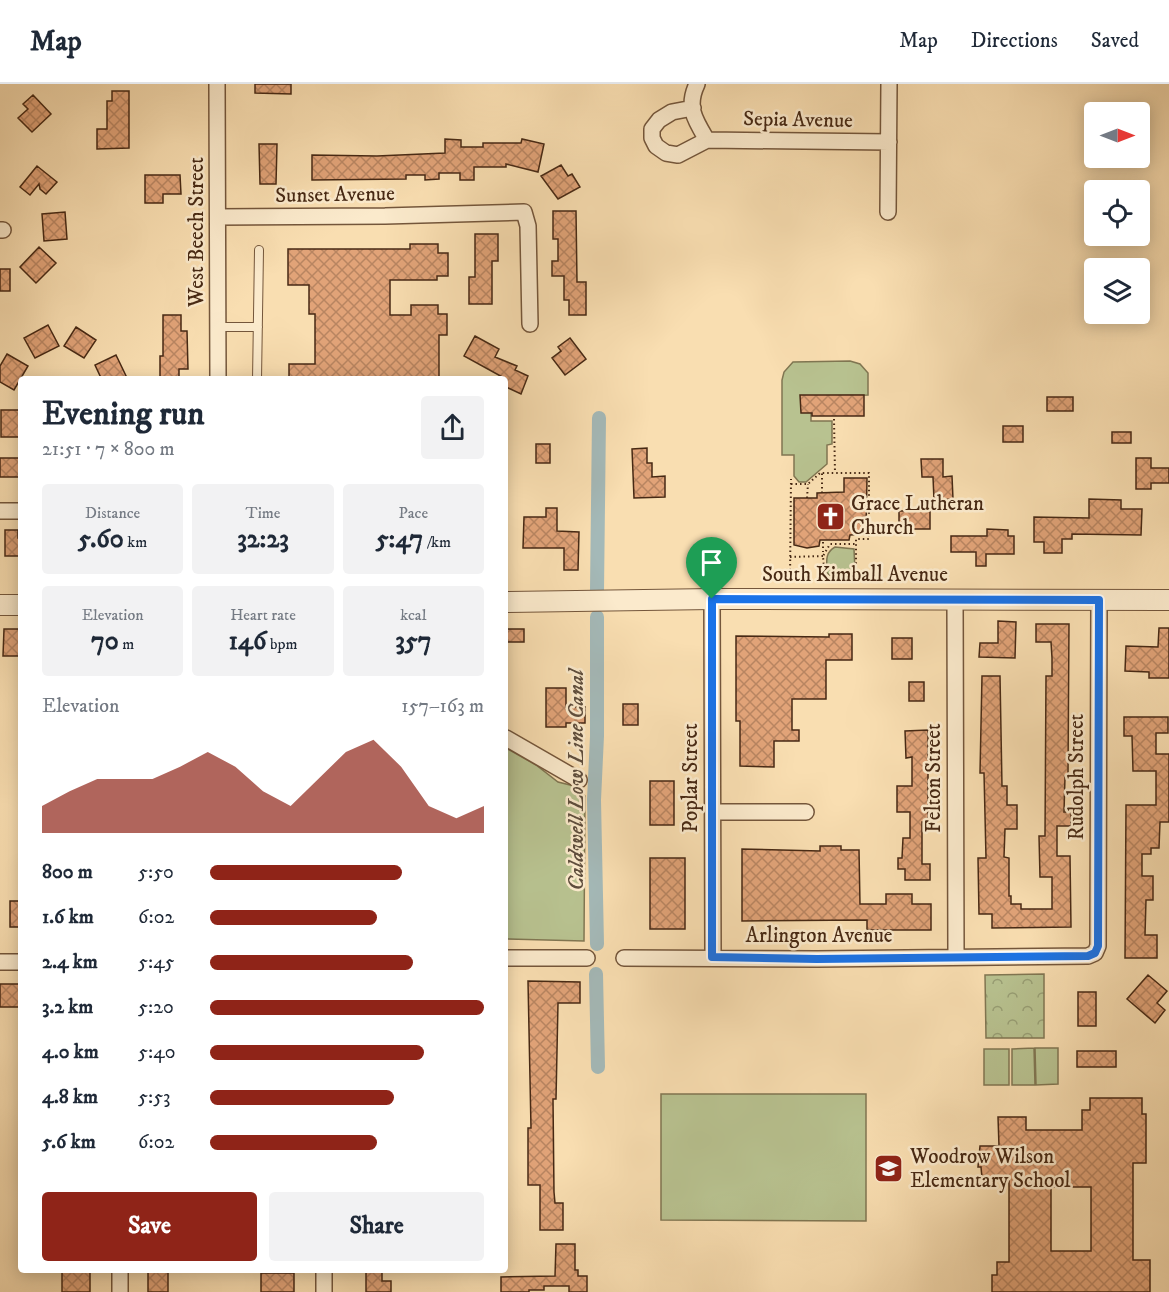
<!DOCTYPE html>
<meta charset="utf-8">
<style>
body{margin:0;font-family:"IM FELL DW Pica",serif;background:#f2f2f3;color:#1f2937;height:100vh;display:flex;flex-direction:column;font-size:22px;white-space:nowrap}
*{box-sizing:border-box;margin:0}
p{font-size:20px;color:#747a83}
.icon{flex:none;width:33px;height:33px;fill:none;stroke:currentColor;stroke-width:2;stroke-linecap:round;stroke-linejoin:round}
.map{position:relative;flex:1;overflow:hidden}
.sheet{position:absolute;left:18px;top:292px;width:490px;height:897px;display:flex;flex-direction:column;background:#fff;border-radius:6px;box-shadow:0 3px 15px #0003}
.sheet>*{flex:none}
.needle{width:39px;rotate:90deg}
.controls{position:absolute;left:1084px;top:18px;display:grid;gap:12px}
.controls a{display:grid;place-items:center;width:66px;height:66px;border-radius:6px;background:#fff;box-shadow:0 3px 15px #0003;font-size:30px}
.pin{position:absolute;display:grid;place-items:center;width:51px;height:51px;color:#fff;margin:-62px -26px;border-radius:50% 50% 50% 0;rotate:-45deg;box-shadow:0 0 6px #0007}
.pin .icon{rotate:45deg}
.round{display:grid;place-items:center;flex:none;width:63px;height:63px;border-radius:6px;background:#f2f2f3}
.overview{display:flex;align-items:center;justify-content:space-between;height:102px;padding:0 24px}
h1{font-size:33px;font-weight:800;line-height:45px}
.figures{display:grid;grid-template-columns:repeat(3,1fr);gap:9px;height:102px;padding:6px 24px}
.figures div{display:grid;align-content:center;border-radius:6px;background:#f2f2f3;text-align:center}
.figures b{font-size:26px;font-weight:800}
.figures small{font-size:16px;font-weight:400}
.figures p{font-size:16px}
.chart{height:168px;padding:12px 24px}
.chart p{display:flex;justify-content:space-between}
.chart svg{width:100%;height:108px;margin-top:6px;fill:#8f2418;opacity:.7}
.primary-button{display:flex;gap:12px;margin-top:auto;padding:12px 24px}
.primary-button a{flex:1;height:69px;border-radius:6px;background:#8f2418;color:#fff;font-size:24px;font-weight:800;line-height:69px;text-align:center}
.primary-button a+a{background:#f2f2f3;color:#1f2937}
ul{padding:0 24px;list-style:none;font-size:20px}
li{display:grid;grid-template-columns:96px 72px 1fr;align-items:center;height:45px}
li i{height:15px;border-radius:8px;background:#8f2418}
header{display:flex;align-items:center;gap:36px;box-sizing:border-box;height:84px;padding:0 30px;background:#fff;border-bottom:2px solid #e0e1e3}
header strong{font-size:28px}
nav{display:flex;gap:33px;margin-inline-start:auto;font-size:21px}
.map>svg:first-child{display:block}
.green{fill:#b8c290;stroke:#807652;stroke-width:1.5}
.park{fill:url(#park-crowns);stroke:#807652;stroke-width:1.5}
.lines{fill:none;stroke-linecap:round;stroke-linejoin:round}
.canal{stroke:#a4b9b8;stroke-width:14}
.building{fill:url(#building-cross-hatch);stroke:#472914;stroke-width:1.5;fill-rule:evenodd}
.service-casing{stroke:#74563b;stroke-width:10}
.minor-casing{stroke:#74563b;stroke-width:18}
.tertiary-casing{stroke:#74563b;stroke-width:22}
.path{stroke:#472914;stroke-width:2;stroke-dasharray:1.5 3;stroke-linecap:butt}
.service{stroke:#fbeacc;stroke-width:8}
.minor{stroke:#fbeacc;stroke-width:15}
.tertiary{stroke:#fbeacc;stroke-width:20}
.route-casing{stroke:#fff;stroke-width:12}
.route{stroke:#1a73e8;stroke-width:8}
.labels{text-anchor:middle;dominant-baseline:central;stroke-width:5;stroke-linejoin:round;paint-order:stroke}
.street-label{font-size:21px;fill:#472914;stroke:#fbeacc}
.poi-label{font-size:21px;fill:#472914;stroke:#fbeacc;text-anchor:start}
.water-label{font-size:22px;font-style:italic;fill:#5e4d3d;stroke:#fbeacc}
</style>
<header>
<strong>Map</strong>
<nav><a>Map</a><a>Directions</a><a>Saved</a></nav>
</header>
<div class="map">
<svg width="1169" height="1208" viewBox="0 0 1169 1208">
<defs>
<pattern id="park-crowns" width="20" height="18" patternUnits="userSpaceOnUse" patternTransform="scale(1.5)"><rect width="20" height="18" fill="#b8c290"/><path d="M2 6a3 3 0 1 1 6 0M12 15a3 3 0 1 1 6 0" fill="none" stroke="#979e74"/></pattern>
<pattern id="building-cross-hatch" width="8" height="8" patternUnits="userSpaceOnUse" patternTransform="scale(1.5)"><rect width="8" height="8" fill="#e1a378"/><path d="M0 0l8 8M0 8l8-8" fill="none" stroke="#b88561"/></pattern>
</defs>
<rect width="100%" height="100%" fill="#f9deb1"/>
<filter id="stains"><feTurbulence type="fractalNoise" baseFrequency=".00333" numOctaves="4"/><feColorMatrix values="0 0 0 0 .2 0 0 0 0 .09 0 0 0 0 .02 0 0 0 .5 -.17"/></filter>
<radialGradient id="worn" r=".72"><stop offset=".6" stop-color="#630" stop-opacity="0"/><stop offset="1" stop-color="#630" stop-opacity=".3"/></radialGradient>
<path class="green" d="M850 277 860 280 868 289V311L811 312V337H832V360L827 361V380L806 398H799L794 392V371H782V296L784 288 793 278Z
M835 463 854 465 855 487 851 492 835 495 827 489C827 479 824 469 835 463Z
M506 664 536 681 558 698 574 702 585 712 584 857 506 855Z
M1034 964 1035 1001H1012V965Z
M1035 964H1058V1000L1036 1001Z
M984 965H1009V1001H984Z
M661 1010H866V1137L661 1136Z"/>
<path class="park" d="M1044 890V954H986L985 891Z"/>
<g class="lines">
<path class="canal" d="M597 507 599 334
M597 533V652L594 716 597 860
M596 890 598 983"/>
</g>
<path class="building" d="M255 0H291V10L255 9Z
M112 7H129V64L97 65V45H107V17H112Z
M33 11 51 30 32 48 18 34 28 25 23 20Z
M445 55 461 56V63H483V59H521L522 55 544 60 538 88 506 80V83H474V96H460V89H439V95L425 96V91H406V95L312 96V71L377 72 445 69Z
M259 60H277L276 100H260Z
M561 81 568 92 572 90 580 103 558 115 541 92Z
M37 82 57 98 46 110 40 105 39 100 30 111 20 103Z
M145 91H180L181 110H163V119H145Z
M553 127H576L577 198H586V231H569V216H564V192H552V177H558V155H553Z
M65 128 67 155 44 157 42 130Z
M475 150H498V177H492V220H469V193H475Z
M410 160H438V169H448V192H437V196H390V231H411V221H438V230H447V251H439V296H289V280H315V230H309V201H288V165H410Z
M39 163 56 179 36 199 20 183Z
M0 185H10V207H0Z
M163 231H181V247H187L188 285H179V296H160V272H163Z
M48 241 59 262 35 274 24 254Z
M76 243 96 256 84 274 64 262Z
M475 252 499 265 495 273 517 282 515 286 528 292 521 310 506 303V295L464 272Z
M570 254 586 275 565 291 552 274 561 267 558 263Z
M7 270 28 282 14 306 0 298V282Z
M116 271 128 296H102L95 281Z
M800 311H864V332H812V329H801Z
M1047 313H1073V327H1047Z
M1 326H21V353H1Z
M1003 342H1023V358H1003Z
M1112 348H1131V359H1112Z
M536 360H550V379H536Z
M647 364V379H652V393L665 392V413L634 414 632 365Z
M0 374H21V393H0Z
M1136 374H1151V384H1169V399H1151V405H1136Z
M921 375H943V393L952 392 953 415 934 416 933 393H922Z
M844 394H867L866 450 850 451 849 456H820L819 462 807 464 794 461V414H817V409L844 408Z
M1089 415 1121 416V425H1142L1141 451 1072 450V455H1062V469H1044V458H1034V433L1089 434Z
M546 424H557V447L579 448 578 486H564V464H523L524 433H546Z
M899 427H930V445H910V441H899Z
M987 445 1008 446V452H1014V470H986V482H976V468H951V452H987Z
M5 446H18V454H21V472H5Z
M998 537 1016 538 1015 574 979 573 980 559H998Z
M1036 540H1069L1068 692 1065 693 1064 728H1071V742H1057V772H1070L1071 843 992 844V830H979L978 774H986L984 689H980L982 592H1000L1002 702H1007V721H1017V745H1005L1004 773 1009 774V812H1011V820H1021V825H1052V793H1040L1039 752H1045L1046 592H1052V574L1051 558H1036Z
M1159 544H1169V594H1149V588L1125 587 1126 562 1158 563Z
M4 545H21V572H3Z
M506 545H524V558H506Z
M829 550H852V576H826V615H792V646H799V657H774V683L740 682V637H736V552L829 553Z
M892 554H912V575H892Z
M909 598H924V617H909Z
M546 604H566V623H585V639H566V643H546Z
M623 620H638V641H623Z
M1124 633H1168V649H1156V670H1169V738H1160L1159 764H1151V770H1142V792H1153V816H1146L1145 851H1157V874H1125L1126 721H1156V687H1133L1132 652H1124Z
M928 646V738H922V780H930V796H905V785H898V774H902L903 754H910V728H897V702H912V673L906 674 905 647Z
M650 697H674V741H650Z
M820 762H841V766H859L860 820H886V810H912V820H931V846H867V836L742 837V765L820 767Z
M650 774H685V845H650Z
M10 817H21V843H10Z
M1148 891 1167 907 1157 919 1165 926 1155 939 1127 915Z
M528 897 580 898V919H558L556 1015H553L554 1108 555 1119H563V1146H540V1101H528V1044H531Z
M0 900H21V923H0Z
M1078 908H1096V942H1078Z
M1077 967H1116V983H1077Z
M1090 1014H1142V1030H1146V1079H1133V1176H1150V1208H992V1191H997V1178H1009V1094H982L981 1083H978L980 1062H999L998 1033H1026V1046H1082V1026H1090ZM1051 1103H1091V1167H1051Z
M556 1160H575V1186H578V1192H587V1208H569V1202H544V1206H529V1208H501V1193L555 1192Z
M62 1186H90V1208H62Z
M148 1186H168V1208H148Z
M366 1186H382V1197H391V1208H366Z
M261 1189H294V1208H261Z"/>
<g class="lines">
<defs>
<path id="service" d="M218 243H258
M257 296 259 166"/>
<path id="minor" d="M217 0 218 296
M697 0C686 23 695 36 707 56
M693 24 672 28 659 36 652 45V54L656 62 666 69 678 71 707 56 889 58
M888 128 889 0
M218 133 385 132 524 128 528 142 530 240
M0 146H3
M0 427H21
M712 515 713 873
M955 516 956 872
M506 654 579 696
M713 728H806
M506 874H587
M624 874 817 875 1088 872 1095 869 1098 862 1099 516
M0 878H21
M120 1186V1208
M324 1186V1208"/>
<path id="tertiary" d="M506 518 712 515 1169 516
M0 521H21"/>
</defs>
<use href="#service" class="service-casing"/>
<use href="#minor" class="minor-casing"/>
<use href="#tertiary" class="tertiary-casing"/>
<path class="path" d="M834 335 835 389
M791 400H808L820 389H869V455H856V498
M822 409V389
M807 414 808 400
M823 458V468
M790 473 823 472
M790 495 791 395
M825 498 823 472 830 460H856"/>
<use href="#service" class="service"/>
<use href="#minor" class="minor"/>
<use href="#tertiary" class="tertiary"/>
</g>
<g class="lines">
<defs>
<path id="route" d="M712 515 1099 516 1098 862 1095 869 1088 872 817 875 712 873Z"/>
</defs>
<use href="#route" class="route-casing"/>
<use href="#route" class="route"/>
</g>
<defs>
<symbol id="church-square" viewBox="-11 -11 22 22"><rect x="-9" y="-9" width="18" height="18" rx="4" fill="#8f2418" stroke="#fbeacc"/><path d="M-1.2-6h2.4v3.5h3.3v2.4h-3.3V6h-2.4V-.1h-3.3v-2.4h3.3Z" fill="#fff"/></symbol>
<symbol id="school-square" viewBox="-11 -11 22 22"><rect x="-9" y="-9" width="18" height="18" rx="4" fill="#8f2418" stroke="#fbeacc"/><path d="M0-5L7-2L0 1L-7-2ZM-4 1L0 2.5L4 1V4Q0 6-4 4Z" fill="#fff"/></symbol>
</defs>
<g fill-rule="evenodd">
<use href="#church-square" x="814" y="416" width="33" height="33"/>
<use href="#school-square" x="872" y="1068" width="33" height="33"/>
</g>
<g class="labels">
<g class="street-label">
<text transform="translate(798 36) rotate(1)">Sepia Avenue</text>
<text transform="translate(335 111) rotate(-1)">Sunset Avenue</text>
<text transform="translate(197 148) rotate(-90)">West Beech Street</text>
<text x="855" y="491">South Kimball Avenue</text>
<text transform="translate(1077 693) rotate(-90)">Rudolph Street</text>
<text transform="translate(691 694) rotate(-90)">Poplar Street</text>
<text transform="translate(934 694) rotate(-90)">Felton Street</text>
<text x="819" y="852">Arlington Avenue</text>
</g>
<g class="poi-label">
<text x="851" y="420">Grace Lutheran<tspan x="851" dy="24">Church</tspan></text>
<text x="910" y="1073">Woodrow Wilson<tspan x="910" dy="24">Elementary School</tspan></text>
</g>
<g class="water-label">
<text transform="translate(576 696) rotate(-90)">Caldwell Low Line Canal</text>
</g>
</g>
<rect width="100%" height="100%" filter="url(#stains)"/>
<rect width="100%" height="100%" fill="url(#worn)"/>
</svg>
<div class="controls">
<a><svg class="needle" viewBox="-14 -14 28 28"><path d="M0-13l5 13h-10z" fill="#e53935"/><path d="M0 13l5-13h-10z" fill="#747a83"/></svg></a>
<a><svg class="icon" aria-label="locate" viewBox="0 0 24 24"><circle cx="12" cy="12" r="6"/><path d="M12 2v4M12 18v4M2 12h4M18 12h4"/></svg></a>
<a><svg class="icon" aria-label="layers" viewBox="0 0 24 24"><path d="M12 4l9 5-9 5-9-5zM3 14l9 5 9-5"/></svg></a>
</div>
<div class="pin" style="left:712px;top:515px;background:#1e9e55"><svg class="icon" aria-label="arrive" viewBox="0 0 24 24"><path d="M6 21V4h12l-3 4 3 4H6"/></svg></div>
<section class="sheet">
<div class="overview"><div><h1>Evening run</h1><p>21:51 · 7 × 800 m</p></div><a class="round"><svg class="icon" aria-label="share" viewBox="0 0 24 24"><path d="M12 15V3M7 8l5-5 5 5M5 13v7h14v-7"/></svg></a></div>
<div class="figures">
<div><p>Distance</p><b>5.60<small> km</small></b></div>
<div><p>Time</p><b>32:23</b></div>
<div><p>Pace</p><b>5:47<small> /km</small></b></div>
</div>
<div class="figures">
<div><p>Elevation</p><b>70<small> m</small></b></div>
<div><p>Heart rate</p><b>146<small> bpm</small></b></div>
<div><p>kcal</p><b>357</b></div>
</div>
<div class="chart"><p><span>Elevation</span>157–163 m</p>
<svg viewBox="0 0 160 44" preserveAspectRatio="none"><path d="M0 44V33L10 27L20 22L30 22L40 22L50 17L60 11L70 17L80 27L90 33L100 22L110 11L120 6L130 17L140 33L150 38L160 33V44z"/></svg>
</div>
<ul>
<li><b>800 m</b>5:50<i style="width:70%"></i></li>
<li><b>1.6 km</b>6:02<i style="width:61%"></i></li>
<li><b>2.4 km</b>5:45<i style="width:74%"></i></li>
<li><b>3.2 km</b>5:20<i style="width:100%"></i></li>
<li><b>4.0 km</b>5:40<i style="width:78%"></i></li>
<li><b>4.8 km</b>5:53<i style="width:67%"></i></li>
<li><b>5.6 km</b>6:02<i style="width:61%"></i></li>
</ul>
<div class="primary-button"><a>Save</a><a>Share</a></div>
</section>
</div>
